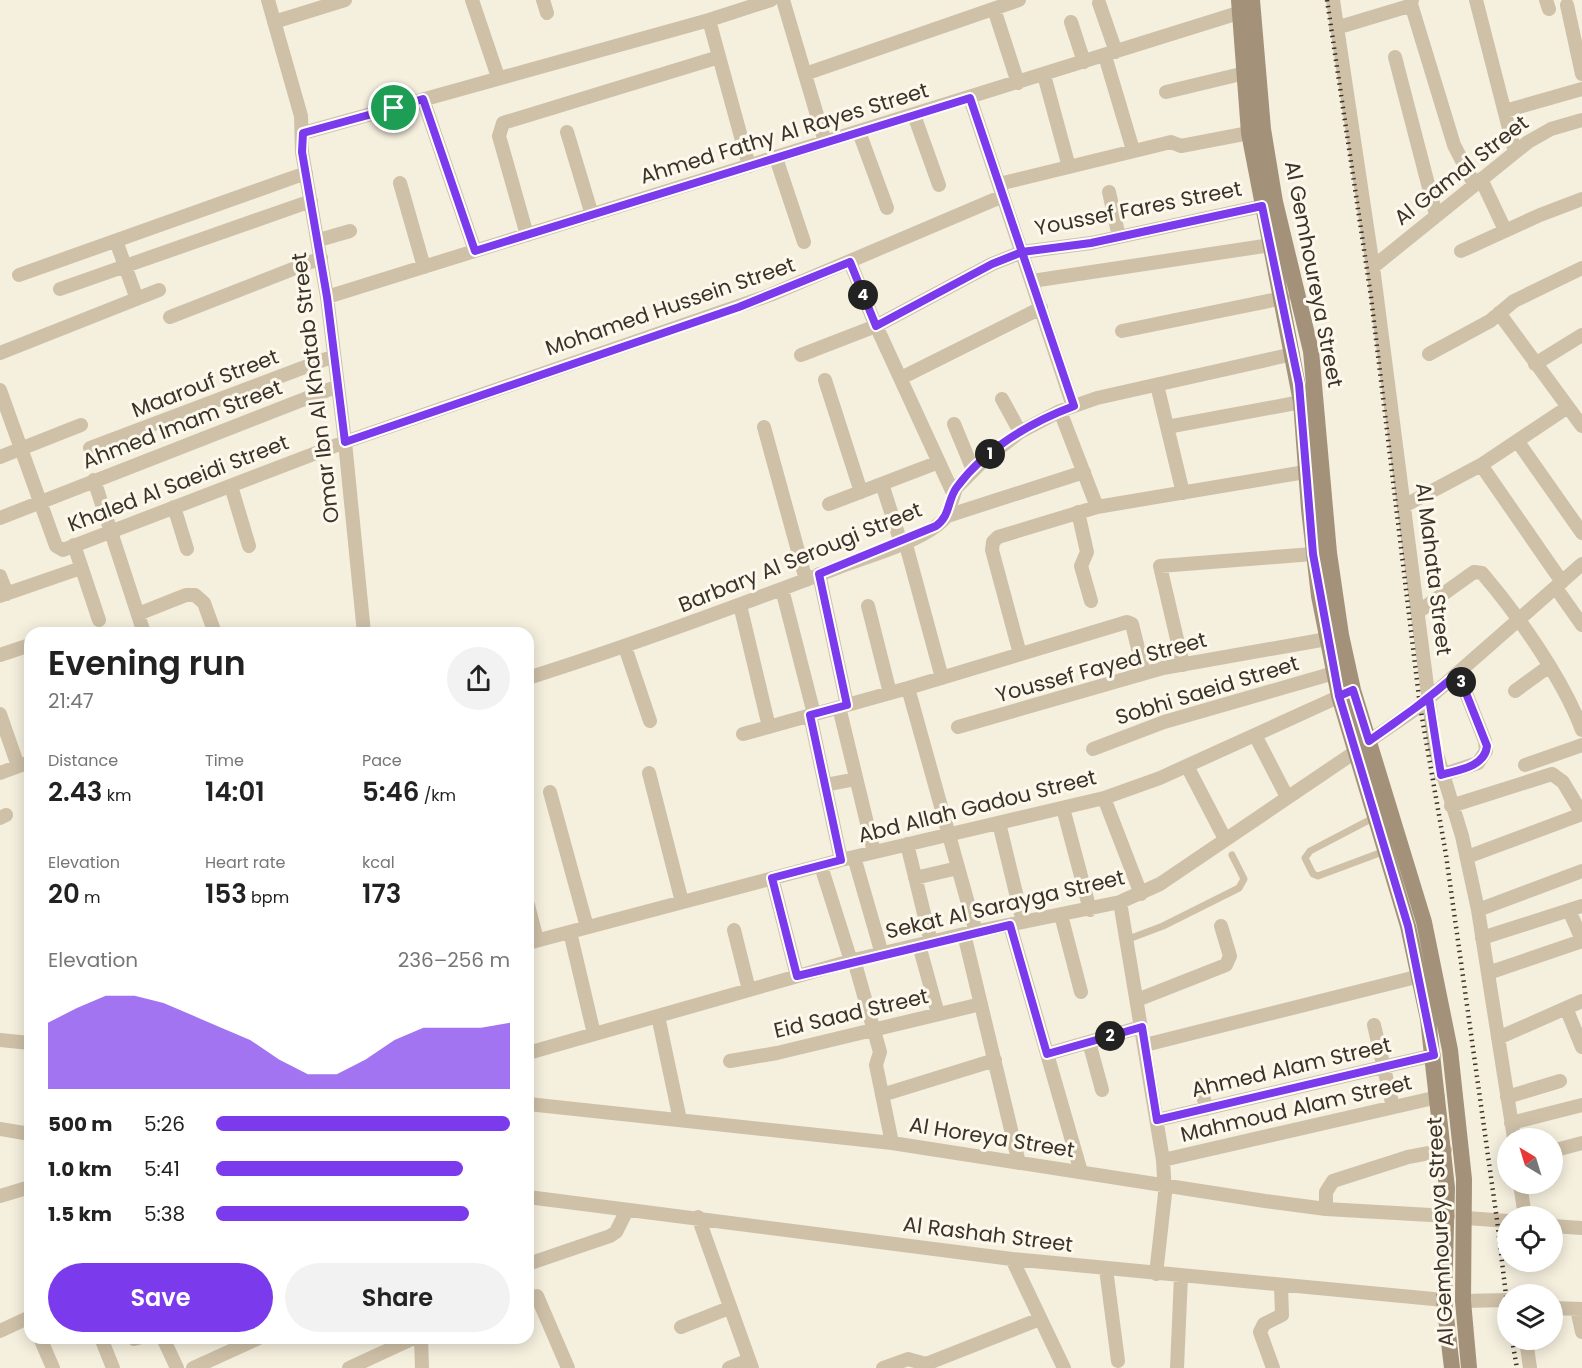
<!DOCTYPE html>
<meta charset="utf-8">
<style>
body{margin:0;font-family:Poppins,sans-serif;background:#f2f2f2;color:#222;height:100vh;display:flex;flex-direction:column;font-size:22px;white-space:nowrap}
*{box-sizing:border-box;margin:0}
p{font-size:20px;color:#767676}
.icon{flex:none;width:33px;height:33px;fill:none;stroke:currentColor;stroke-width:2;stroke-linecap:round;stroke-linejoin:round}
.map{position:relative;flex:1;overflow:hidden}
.sheet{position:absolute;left:24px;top:627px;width:510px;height:717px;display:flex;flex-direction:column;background:#fff;border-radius:18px;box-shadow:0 3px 15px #0003}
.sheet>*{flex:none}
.needle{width:39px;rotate:322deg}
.controls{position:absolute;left:1497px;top:1128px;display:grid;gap:12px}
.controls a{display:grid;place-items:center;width:66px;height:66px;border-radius:50%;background:#fff;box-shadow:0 3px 15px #0003;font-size:30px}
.pin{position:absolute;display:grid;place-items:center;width:51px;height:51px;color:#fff;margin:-26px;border:3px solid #fff;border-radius:50%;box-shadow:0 2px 6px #0007}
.km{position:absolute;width:30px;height:30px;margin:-15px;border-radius:50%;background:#222;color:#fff;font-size:16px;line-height:30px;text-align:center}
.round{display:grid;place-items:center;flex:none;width:63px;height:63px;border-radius:32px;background:#f2f2f2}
.head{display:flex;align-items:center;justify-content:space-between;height:102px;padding:0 24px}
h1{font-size:33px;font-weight:600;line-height:45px}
.figures{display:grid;grid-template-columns:repeat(3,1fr);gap:9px;height:102px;padding:6px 24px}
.figures div{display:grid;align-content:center}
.figures b{font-size:26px;font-weight:600}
.figures small{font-size:16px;font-weight:400}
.figures p{font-size:16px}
.chart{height:168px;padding:12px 24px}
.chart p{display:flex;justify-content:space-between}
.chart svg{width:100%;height:108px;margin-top:6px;fill:#7c3aed;opacity:.7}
.primary-button{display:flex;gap:12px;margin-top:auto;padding:12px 24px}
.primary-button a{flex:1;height:69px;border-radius:36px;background:#7c3aed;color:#fff;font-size:24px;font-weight:600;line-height:69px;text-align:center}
.primary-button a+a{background:#f2f2f2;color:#222}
ul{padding:0 24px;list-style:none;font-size:20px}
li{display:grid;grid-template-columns:96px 72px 1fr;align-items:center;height:45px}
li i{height:15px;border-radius:8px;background:#7c3aed}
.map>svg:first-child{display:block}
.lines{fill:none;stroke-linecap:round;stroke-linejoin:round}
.service{stroke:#cfc1a8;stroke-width:7}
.minor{stroke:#cfc1a8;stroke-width:14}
.secondary{stroke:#a39179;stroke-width:16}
.rail{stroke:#3b3229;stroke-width:4.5;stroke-dasharray:1.5 4.5;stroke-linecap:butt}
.route-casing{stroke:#fff;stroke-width:12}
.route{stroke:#7c3aed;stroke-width:8}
.labels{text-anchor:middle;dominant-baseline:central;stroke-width:6;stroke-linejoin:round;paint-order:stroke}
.street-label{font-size:21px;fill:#3b3229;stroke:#fcf8ec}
</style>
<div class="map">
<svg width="1582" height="1368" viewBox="0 0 1582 1368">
<rect width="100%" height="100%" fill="#f5efde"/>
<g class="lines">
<path class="service" d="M1375 817 1310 851 1305 858 1313 874 1318 876 1385 851
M1126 940 1163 926 1239 888 1244 879 1232 855"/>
<path class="minor" d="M268 0 301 116 302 152 327 297 345 442 364 633
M472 0 498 77
M543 0 547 13
M783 0 825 142
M1333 0 1373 267 1435 748 1462 836 1478 910 1514 1138
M1476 0 1515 152
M1546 0 1549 9
M1099 3 1116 52
M1411 4 1454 145 1474 184
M1567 5 1582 74
M994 9 1018 83
M709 20 749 166
M274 22 345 0
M1071 22 1084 62
M1336 28 1409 6 1412 0
M1105 56 1133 150
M1395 57 1436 215
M805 74 1019 0
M1044 75 1069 167
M1166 92 1245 73
M970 98 1073 406
M423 99 475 251
M1505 111 1582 89
M914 115 939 185
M567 132 592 215
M859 132 887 208
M303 133 709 20 771 0
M776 158 804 242
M1481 179 1505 230
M400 183 424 267
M999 184 1171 142 1181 146 1249 133
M1109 192 1119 237
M527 235 499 136 503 123 719 57
M319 240 350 231
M116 241 137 299
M1461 251 1540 215 1582 199
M850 262 873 319 953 493
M1373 267 1528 142 1551 129 1582 120
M19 275 306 173
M1032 281 1271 245
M60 289 311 201
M327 297 1248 10
M1499 313 1582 426
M170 317 321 258
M1122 331 1283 298
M0 353 159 290
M1429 354 1490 321 1514 301 1582 268
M801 355 876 326 992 264 1022 252 1091 243 1262 206
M1535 364 1582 335
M901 378 1041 308
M825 380 861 492
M1157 385 1183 493
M0 390 56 546 63 550 345 442 770 295 1003 196
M1002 399 1020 432
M1060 411 1097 507
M954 424 973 470
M764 427 806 580
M1167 427 1301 402
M1518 442 1582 533
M90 448 334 356
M0 457 81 425
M1481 465 1562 582
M94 480 144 633
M882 484 901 543
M231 486 249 546
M829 504 939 462
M1404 506 1481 465 1568 407
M174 507 187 549
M1078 512 1087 552 1081 566 1091 601
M947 516 956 488 984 460 1020 432 1060 411 1097 398 1293 354
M0 518 338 386
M905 541 942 678
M74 545 99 620
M819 574 847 705
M0 576 7 594
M1556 588 1582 625
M782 589 814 714
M0 596 81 568
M740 605 769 727
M868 606 890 693
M1418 612 1474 572 1482 573C1518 615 1563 679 1582 730
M138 614 186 595H195L204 603 215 633
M625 647 650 721
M1020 654 992 550 993 542 998 537 1097 507 1305 472
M0 655 30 645
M1183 665 1160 566 1313 554
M528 678C633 645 735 607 837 568 867 556 927 541 947 516L1084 472
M908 688 976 932
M1515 691 1548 667
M839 707 874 852
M0 714 18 766
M810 715 841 860
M958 727 1163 668 1327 639
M743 734 908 688 1127 622 1132 624 1144 673
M1255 735 1287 797
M1369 741 1420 706 1582 564
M1093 749 1164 722 1334 673
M1525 765 1582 745
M1187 766 1225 839
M0 773 30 762
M649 773 682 902
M1441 775 1478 763 1486 751 1485 741 1458 673
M825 785 856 779
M550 792 587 927
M1104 798 1141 894
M1451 806 1552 774 1563 782 1582 814
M1063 808 1090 910
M0 818 6 815
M999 823 1023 922
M907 844 931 942
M854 857 882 954
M1467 857 1582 814
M821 866 851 961
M772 878 797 976
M915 878 958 868
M1120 902 1163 1160 1165 1194 1156 1274
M528 905 537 940
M1478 910 1582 871
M1569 910 1582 940
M1061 915 1081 992
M1010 925 1081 1172
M734 930 749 990
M570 932 594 1034
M964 934 1019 1163
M1482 938 1582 906
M528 943 841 860 1104 798 1160 778 1347 693
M919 945 938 1014
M854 960 880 1052 876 1065 892 1143
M1488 973 1582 941
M1137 1000 1226 965 1230 956 1221 926
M1566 1008 1582 1047
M658 1016 680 1120
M1374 1025 1393 1107
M1498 1038 1582 1001
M0 1040 30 1043
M1089 1042 1102 1090
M1145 1045 1420 976
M528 1053 854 960 964 934 1120 902 1160 884 1355 752
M1047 1054 1141 1027
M730 1061 777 1053 981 1004
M1201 1085 1206 1109
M882 1095 995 1060
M1507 1097 1560 1081
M528 1104 892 1143 1265 1201 1326 1209 1448 1216
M1157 1120 1434 1055
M1511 1123 1582 1105
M0 1129 30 1134
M1552 1151 1582 1143
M1163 1160 1438 1097
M1520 1184 1525 1216
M0 1196 30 1187
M528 1197 1012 1259 1444 1300
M1326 1209V1192L1333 1181 1408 1157 1445 1150
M698 1217 752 1368
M1466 1218 1508 1221
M1552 1226 1582 1228
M1012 1259 1064 1368
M528 1264 610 1236 616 1232 627 1210
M1106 1269 1118 1361
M537 1296 568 1368
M1463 1301 1508 1300
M1552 1308 1582 1309
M1577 1309 1582 1332
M681 1327 729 1308
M0 1331 30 1317
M40 1338 53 1368
M101 1338 113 1368
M163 1338 177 1368
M421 1338 422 1368
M134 1339 138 1338
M1526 1340 1530 1368
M193 1368 259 1338
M349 1368 414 1338
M729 1368 749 1360
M883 1368 908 1359 926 1364 1040 1319
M1177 1368 1181 1276
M1273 1368 1260 1332 1264 1324 1282 1315 1281 1286"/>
<path class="secondary" d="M1239 0 1249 133 1301 402 1309 509 1319 596 1339 696 1408 926 1428 1019 1447 1188 1444 1300 1452 1368
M1252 0 1263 129 1275 202 1311 351 1329 553 1341 635 1353 690 1424 922 1450 1050 1464 1179 1463 1301 1469 1368"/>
<path class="rail" d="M1327 0 1371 297 1420 706 1446 855 1497 1220 1508 1312
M1512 1340 1517 1368"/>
</g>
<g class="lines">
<defs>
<path id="route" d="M394 108 423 99 475 251 970 98 1074 406C1031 422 985 449 957 487 947 500 951 515 936 526L819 574 847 705 810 715 841 860 772 878 797 976 1010 925 1047 1054 1142 1027 1157 1120 1434 1055 1408 926 1339 696 1353 690 1369 741 1429 698 1441 775C1458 770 1485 767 1487 746L1458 673C1429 698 1400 720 1369 741L1353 690 1339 696 1313 554 1299 384 1262 206 1091 243 1022 252 992 264 876 326 850 262 739 307 345 442 327 297 302 152 303 133 394 108"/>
</defs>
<use href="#route" class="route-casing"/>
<use href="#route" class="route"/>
</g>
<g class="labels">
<g class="street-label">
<text transform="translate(784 133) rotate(-17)">Ahmed Fathy Al Rayes Street</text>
<text transform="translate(1461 170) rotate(-38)">Al Gamal Street</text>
<text transform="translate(1138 208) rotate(-11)">Youssef Fares Street</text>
<text transform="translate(1314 274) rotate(79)">Al Gemhoureya Street</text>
<text transform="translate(670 306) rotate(-19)">Mohamed Hussein Street</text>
<text transform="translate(205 383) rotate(-21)">Maarouf Street</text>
<text transform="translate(315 388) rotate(-97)">Omar Ibn Al Khatab Street</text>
<text transform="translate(182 424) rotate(-21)">Ahmed Imam Street</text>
<text transform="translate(178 483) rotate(-21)">Khaled Al Saeidi Street</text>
<text transform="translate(800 557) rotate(-22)">Barbary Al Serougi Street</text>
<text transform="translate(1434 569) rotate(83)">Al Mahata Street</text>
<text transform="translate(1101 667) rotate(-15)">Youssef Fayed Street</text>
<text transform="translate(1207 690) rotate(-17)">Sobhi Saeid Street</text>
<text transform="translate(977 806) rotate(-14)">Abd Allah Gadou Street</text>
<text transform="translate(1005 904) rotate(-13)">Sekat Al Sarayga Street</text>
<text transform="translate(851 1013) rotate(-13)">Eid Saad Street</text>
<text transform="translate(1291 1067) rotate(-13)">Ahmed Alam Street</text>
<text transform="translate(1296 1108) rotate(-13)">Mahmoud Alam Street</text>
<text transform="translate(992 1137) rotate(9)">Al Horeya Street</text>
<text transform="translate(1440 1232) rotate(-93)">Al Gemhoureya Street</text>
<text transform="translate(988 1234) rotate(7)">Al Rashah Street</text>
</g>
</g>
</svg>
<div class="controls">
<a><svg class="needle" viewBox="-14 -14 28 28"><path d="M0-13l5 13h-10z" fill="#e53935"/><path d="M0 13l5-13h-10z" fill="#767676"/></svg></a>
<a><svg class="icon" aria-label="locate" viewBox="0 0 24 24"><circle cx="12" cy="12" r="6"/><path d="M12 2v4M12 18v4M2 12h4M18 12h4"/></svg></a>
<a><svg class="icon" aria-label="layers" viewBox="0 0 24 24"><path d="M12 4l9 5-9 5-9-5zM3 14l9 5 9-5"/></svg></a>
</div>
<div class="pin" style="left:394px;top:108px;background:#1e9e55"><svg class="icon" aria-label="arrive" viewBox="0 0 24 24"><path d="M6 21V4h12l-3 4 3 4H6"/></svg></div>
<b class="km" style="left:990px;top:454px">1</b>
<b class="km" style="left:1110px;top:1036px">2</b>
<b class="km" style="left:1461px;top:682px">3</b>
<b class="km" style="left:863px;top:295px">4</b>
<section class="sheet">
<div class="head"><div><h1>Evening run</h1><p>21:47</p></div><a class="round"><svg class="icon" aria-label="share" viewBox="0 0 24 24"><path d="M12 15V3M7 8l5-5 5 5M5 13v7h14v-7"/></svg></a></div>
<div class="figures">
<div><p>Distance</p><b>2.43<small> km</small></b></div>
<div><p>Time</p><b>14:01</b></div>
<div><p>Pace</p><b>5:46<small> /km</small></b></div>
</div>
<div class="figures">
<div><p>Elevation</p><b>20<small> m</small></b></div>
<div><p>Heart rate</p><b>153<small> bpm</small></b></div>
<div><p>kcal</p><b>173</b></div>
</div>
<div class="chart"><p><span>Elevation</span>236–256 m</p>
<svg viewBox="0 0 160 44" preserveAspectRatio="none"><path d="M0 44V17L10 11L20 6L30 6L40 9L50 14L60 19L70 24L80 32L90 38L100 38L110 32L120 24L130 19L140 19L150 19L160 17V44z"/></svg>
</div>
<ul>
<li><b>500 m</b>5:26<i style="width:100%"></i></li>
<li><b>1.0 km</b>5:41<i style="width:84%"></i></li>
<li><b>1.5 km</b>5:38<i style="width:86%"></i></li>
</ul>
<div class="primary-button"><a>Save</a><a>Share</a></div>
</section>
</div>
